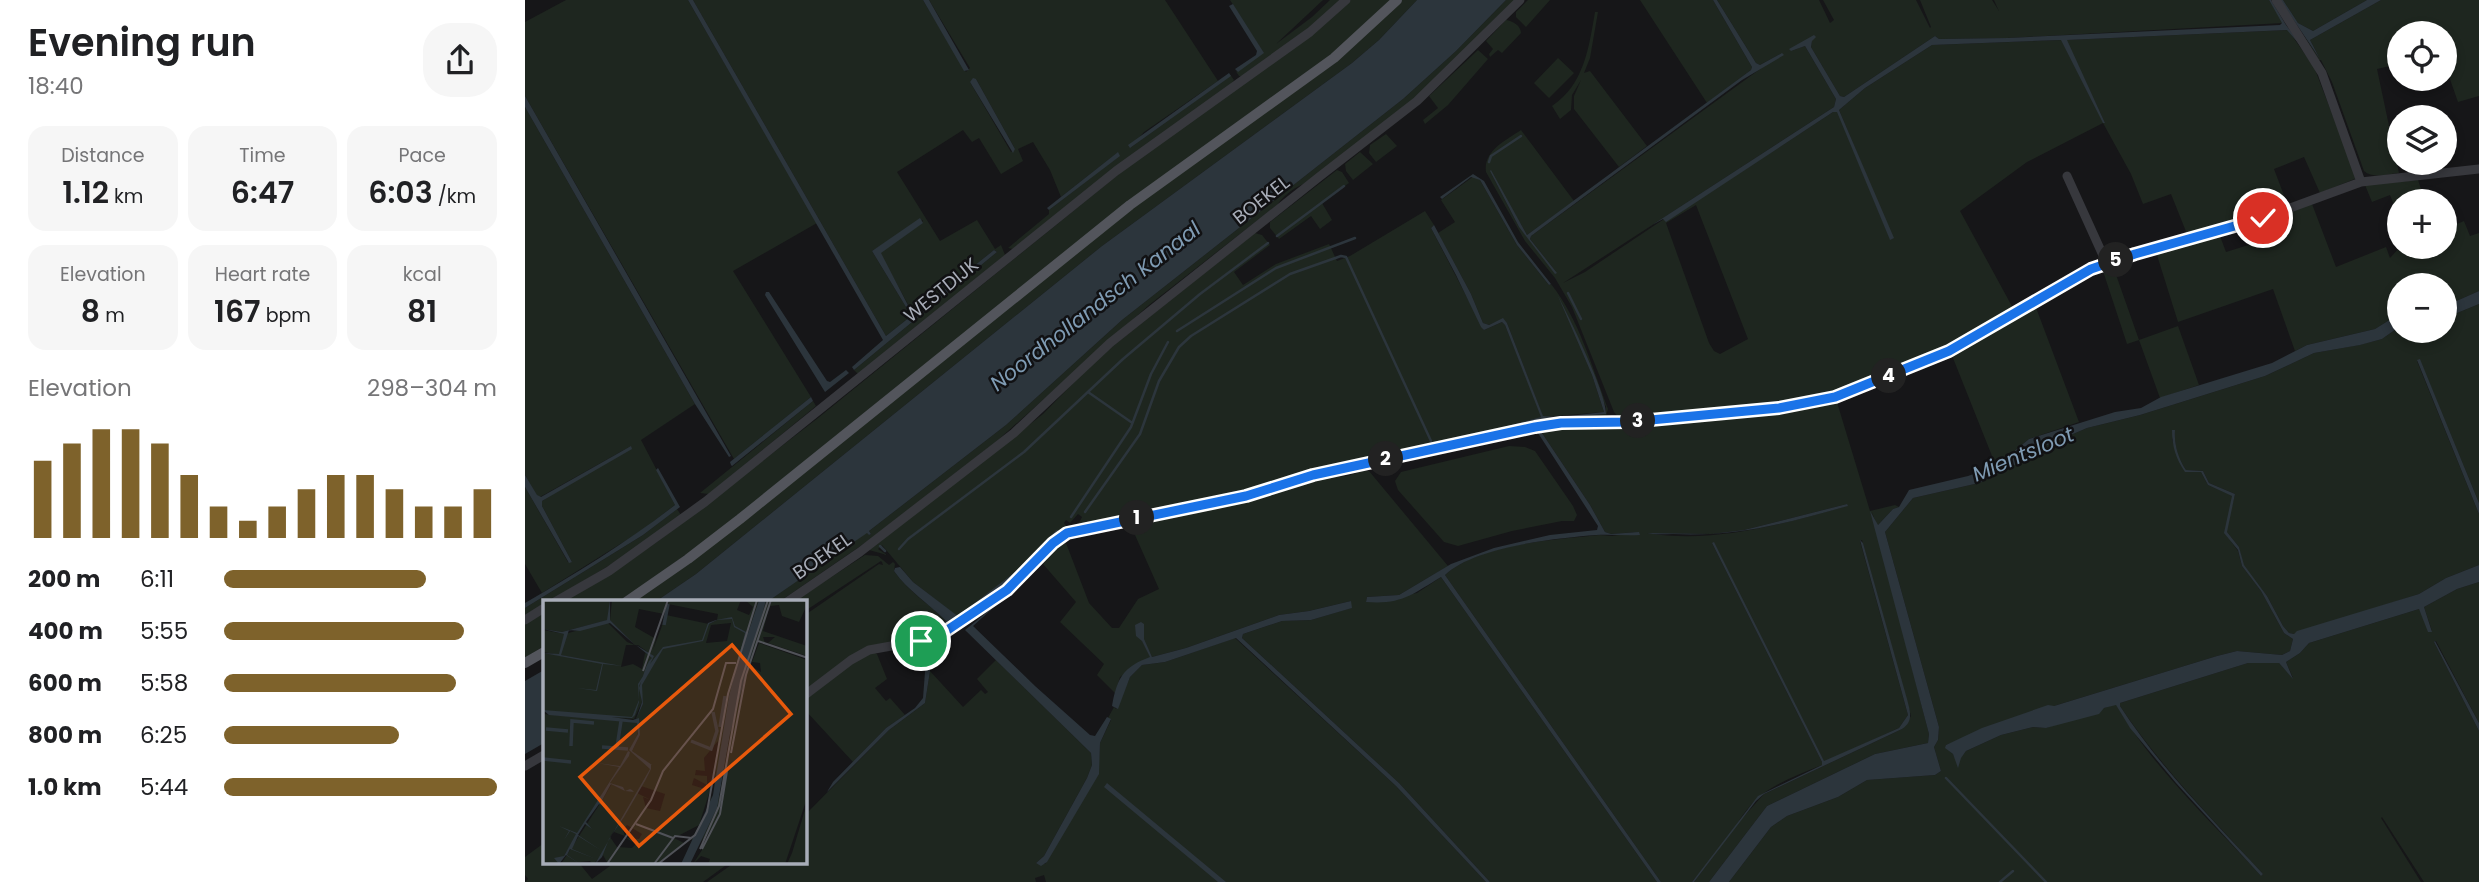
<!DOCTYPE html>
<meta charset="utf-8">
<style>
body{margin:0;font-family:Poppins,sans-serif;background:#f6f6f6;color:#202124;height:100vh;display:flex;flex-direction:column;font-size:26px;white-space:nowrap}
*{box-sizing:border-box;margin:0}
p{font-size:23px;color:#757577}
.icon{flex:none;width:38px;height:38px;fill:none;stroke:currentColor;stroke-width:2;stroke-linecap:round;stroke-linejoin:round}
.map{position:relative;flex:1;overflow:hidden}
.panel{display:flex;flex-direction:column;background:#fff;width:525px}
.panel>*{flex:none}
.buttons{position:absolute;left:1862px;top:21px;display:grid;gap:14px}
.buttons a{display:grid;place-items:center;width:70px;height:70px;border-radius:50%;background:#fff;box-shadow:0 4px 10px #0003;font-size:35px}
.pin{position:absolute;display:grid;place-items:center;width:60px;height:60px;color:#fff;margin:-30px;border:4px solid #fff;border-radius:50%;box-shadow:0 2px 7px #0007}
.km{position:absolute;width:35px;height:35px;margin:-18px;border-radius:50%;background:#222;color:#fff;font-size:19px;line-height:35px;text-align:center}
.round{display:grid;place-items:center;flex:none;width:74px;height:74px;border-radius:28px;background:#f6f6f6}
.headline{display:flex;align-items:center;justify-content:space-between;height:119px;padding:0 28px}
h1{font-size:38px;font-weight:600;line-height:52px}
.metrics{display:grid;grid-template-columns:repeat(3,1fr);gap:10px;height:119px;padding:7px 28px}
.metrics div{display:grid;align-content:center;border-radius:18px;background:#f6f6f6;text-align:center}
.metrics b{font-size:30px;font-weight:600}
.metrics small{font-size:19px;font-weight:400}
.metrics p{font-size:19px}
.chart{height:196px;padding:14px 28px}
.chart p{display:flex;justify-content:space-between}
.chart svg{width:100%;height:126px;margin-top:7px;stroke:#7e622b;stroke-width:6}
ul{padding:0 28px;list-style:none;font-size:23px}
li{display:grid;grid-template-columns:112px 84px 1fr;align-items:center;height:52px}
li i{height:18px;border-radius:9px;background:#7e622b}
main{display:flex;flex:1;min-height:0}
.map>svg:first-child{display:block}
.green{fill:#1e261f;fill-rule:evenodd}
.water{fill:#2c353c}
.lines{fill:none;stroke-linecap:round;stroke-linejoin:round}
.stream{stroke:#2c353c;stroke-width:2.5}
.minor{stroke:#37383d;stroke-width:9}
.major{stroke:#53555c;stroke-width:10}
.route-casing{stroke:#fff;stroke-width:14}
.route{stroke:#1a73e8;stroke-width:9}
.labels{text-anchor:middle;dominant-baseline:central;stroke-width:5;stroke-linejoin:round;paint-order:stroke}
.street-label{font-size:19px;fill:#a8adb8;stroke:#111113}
.water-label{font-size:21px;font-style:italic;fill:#7f9bb3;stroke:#111113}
.inset-river{fill:none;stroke:#2c353c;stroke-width:3.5}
.inset-road{fill:none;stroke:#505258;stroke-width:2}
.view{fill:#e8590c;fill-opacity:0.15;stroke:#e8590c;stroke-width:3.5}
.inset-edge{fill:none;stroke:#a8adb8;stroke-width:3.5}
</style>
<main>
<section class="panel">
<div class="headline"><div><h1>Evening run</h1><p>18:40</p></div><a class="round"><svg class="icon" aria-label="share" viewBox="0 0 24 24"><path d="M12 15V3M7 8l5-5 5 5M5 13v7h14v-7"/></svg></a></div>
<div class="metrics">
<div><p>Distance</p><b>1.12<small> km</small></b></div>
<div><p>Time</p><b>6:47</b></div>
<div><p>Pace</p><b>6:03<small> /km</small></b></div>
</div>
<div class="metrics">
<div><p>Elevation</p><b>8<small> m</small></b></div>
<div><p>Heart rate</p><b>167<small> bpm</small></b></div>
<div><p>kcal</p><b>81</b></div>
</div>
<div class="chart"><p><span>Elevation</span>298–304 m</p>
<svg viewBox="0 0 160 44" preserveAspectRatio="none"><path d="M5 44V17M15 44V11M25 44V6M35 44V6M45 44V11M55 44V22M65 44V33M75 44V38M85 44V33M95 44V27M105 44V22M115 44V22M125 44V27M135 44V33M145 44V33M155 44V27"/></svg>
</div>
<ul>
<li><b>200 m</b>6:11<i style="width:74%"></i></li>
<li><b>400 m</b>5:55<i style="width:88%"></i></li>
<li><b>600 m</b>5:58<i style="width:85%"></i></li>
<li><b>800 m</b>6:25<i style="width:64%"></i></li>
<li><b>1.0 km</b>5:44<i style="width:100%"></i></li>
</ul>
</section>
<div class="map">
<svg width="1954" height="882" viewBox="0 0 1954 882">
<rect width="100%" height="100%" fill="#161618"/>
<path class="green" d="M41 0H163L292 223 208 271 286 397 209 459 0 96V22Z
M168 0H398L441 72 445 68 404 0H640L693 81 619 132 605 148 705 76 704 73 709 80 704 87 488 249 483 248 524 214V210L594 156 592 153 536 197 525 170 508 142 493 149 498 161 476 174 454 138 447 142 438 130 372 172 415 241 452 220 470 249 476 245 480 255 336 374 332 373 329 370 472 252 469 250 361 336ZM451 79 490 149 486 152 445 82ZM398 220 397 223 355 253 386 310 384 312 347 251Z
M705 0H798L751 44 787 17 805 0H816L784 29 718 76H714L710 70 712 72 738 52Z
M826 0H866L808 55 369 389 192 532 109 592 93 602H37L87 573 132 542 293 418 594 174Z
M877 0H892L854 40 827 63 577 246 171 574 130 602H109L639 183 810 63Z
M981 0H990L917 74 869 116 783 182C770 187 760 194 752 205L624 305 473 440 347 538 254 602H242L342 532 344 535 346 534 344 531 481 425 597 320 878 99 931 51Z
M1003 0H1025L1001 27 991 17V12Z
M1115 0H1188L1227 67 1226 70 1182 103Z
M1192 0H1294L1305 23 1309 20 1298 0H1391L1405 28 1406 27 1395 0H1467L1474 11 1469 0H1744L1758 23 1483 38 1414 39 1410 36 1319 97 1315 96 1286 47 1287 41 1266 51 1280 46 1311 99 1309 107 1038 283 1060 272 1139 219 1141 221 1308 112H1313L1365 239 1368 238 1314 110 1340 88 1407 45 1537 40 1580 123 1541 40 1763 30 1789 67 1832 178 1795 193 1779 157 1749 169 1763 206 1662 234 1646 194 1618 204 1606 174 1578 123 1502 162 1435 211 1489 310 1430 344 1306 395 1210 408 1101 420 1094 418 1089 412 1047 307 1030 278 1000 241 961 172C958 151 980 141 996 130L1049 201 1002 235 965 171 994 227 1032 273 1005 239 1006 236 1257 53 1235 65 1231 63ZM1171 205 1223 339 1195 354 1189 351 1184 343 1141 223Z
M1758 0H1842L1788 31 1773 23Z
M1856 0H1954V96L1933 102 1920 65V33H1874V64L1852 69 1874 173C1863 174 1848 179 1839 171L1807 82 1796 60H1793L1771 25 1795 59 1785 40Z
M1070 12H1073L1065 58 1059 73 1065 71 1122 146 1094 167 1049 109V96L1056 80 1047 95 1046 110 1035 119 1027 106C1059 85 1064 47 1070 12Z
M981 20C988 21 996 26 996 33L977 53 973 50 965 57 964 54 968 49 961 41Z
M953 50 963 59 923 105 900 124 898 120 913 108 904 96Z
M1033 58 1049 73 1024 98 1009 83Z
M0 107 170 404 116 440 150 505 116 531 17 593 0 564V487L43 562H47L17 506V501L106 446 15 497 12 496 0 475Z
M861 134 872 146 851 162 844 153 845 145Z
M835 152 848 164 828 180 821 171 820 164Z
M812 170 817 172 824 183 797 203 807 220 795 229 786 216 754 239 745 228V222Z
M949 176 955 180 992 245 1024 285 1026 284C1054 319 1067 367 1083 409L1081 416 1076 418 1025 422 734 490 551 529 557 517 553 514 545 523 541 520 539 523 542 527 473 592 409 636 356 644 280 690V615L354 564 358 565 357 562 356 561 280 611V602H268L340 555 353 556 364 565 368 562 370 564 369 571C383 591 404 604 421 621L409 630 433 617 388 582 357 545 353 549 362 555 344 550 518 414 573 358 730 233 737 235 745 245 709 272 718 285 751 264 804 244 812 261 825 256 900 211 909 225 906 228 959 330 977 322 980 325 1017 417 964 431 1017 419 1081 414V407L1033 296 1067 375 1079 412 1018 417 982 323 978 319 964 325 958 323 946 294 913 233 930 222 916 200Z
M1893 180 1900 201H1874V218L1865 195 1847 202 1840 185Z
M1787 204 1811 267 1861 247 1865 258 1875 247H1920V229L1939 221 1945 236 1954 233V291L1920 306V285H1874V314L1850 329 1782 345 1770 351 1748 289 1653 322 1631 252 1695 236 1701 252 1730 243 1725 226Z
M1585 266 1589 269 1614 340 1653 326 1674 385 1635 398 1614 340 1602 344 1577 268Z
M1954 304V503L1895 360 1892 361 1954 514V565L1921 578 1894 594 1769 634 1764 633 1758 626 1742 596 1718 565 1714 547 1701 531 1710 494 1684 483 1678 471 1661 470C1653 458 1649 445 1650 431L1647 440 1660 471 1676 472 1683 485 1708 496 1700 533 1713 551 1717 566 1736 591 1759 633 1768 639 1765 651 1757 655 1712 651 1692 656 1529 706H1523L1421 745V748L1428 754 1432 762 1441 751 1476 735 1508 727 1521 728 1591 704C1624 764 1690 825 1736 876L1738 874C1688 820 1636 767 1595 706V703L1723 663H1754L1768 678 1761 662 1775 653 1784 643 1894 609 1907 631 1899 607 1932 589 1954 582V723L1911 641 1909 642 1954 731V882H1899L1857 817 1856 818 1896 882H1204L1246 827 1262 816 1313 797 1342 780 1410 775 1416 771 1409 747 1413 740 1414 727 1360 532 1388 498 1454 483 1501 459 1518 447 1562 428 1615 415 1740 376 1789 353 1834 345 1857 339 1874 327V331H1920V318Z
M1510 305 1554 422 1504 439 1471 466 1426 353Z
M1311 399 1345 511 1370 505 1374 507 1368 509 1352 526 1347 512 1404 734 1403 743 1350 754 1242 806 1184 882H1169L1194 849 1167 882H1136L920 575C956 543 1028 540 1075 535L1087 536 1114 532 1086 534 1080 532 1065 505 1017 433H1013L1014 431 1063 424ZM1322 504V506C1257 524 1190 544 1122 533L1186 534 1219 530ZM1337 540 1386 716 1377 729 1239 794 1212 824C1232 789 1260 780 1297 765V762L1187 543H1189L1299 762 1374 728 1383 715 1335 541Z
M288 401 291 406 184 494 175 493Z
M984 446 1000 447 1010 451 1048 506 1052 515 1049 521H1037L987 531 933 546 919 542 873 490 870 481 876 472Z
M838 471H844L923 566 874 595 842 597 841 602 892 593 916 577 1132 882H965L874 783 717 638 718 634 757 621 786 620 826 608V601L784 611 754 615 661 648 627 657 618 639 619 624 612 635 617 640 626 657 595 677 590 693 572 675 579 664 535 622 551 602 518 564 535 545 541 543 564 603 587 628H594L613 599 634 589 606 526 730 500 800 478 822 476Z
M152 509 156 515 111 549 24 602H19V605L0 616V608L118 535Z
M19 612V646L0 658V623Z
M710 638 871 786 961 882H521L519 875 510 878 511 882H182L209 863H280V815L364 730 400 703 405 671 438 707 456 690 460 694 463 692 452 679 471 660 566 753 567 765 562 778 519 856 511 863 520 864 573 774 575 743 586 720 583 718 589 707 591 709 605 677 617 665 640 662Z
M348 652 352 654 362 679 350 688 361 701 365 698 380 715 361 728 328 762 280 710V700L335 657Z
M19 843V863H54L67 879 85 866 83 863H204L178 882H0L3 879 0 875V857Z"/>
<path class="water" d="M163 0H168L361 336 469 250 472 252 329 370 327 367 358 340Z
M398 0H404L444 70 439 71Z
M892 0H981L931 51 878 99 597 320 481 425 344 531 346 534 344 535 342 533 242 602H130L171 574 577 246 827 63 854 40Z
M1188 0H1192L1231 63 1235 65 1257 53 1259 55 1217 80 1006 236 1005 239 1032 273 1030 274 994 227 965 171 966 170 1002 235 1226 70 1227 67Z
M1744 0H1746L1761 25 1786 58 1762 30 1542 40 1580 123H1578L1536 40 1407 45 1340 88 1314 110 1369 238 1365 240 1312 112H1308L1141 222 1138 219 1127 225 1309 107 1311 99 1280 46 1266 51 1264 49 1289 35 1291 37 1287 41 1286 47 1315 96 1319 97 1410 36 1414 39 1483 38 1755 25 1757 23Z
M1755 0H1758L1773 23 1788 31 1842 0H1856L1785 40 1795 59Z
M708 4 739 53 713 72 710 69 731 55 732 51 704 6Z
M704 73 706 76 605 148 603 145Z
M448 78 451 79 490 149 488 153 445 82Z
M0 96 206 456 204 457 170 404 0 107Z
M593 152 595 156 524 210 522 208Z
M948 174 959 181 993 242 1026 284 1024 285 992 245 955 180 946 177 917 199 915 197Z
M395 218 398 223 356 253 386 311 384 312 347 251Z
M909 225 946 294 958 323 964 325 978 318 982 323 1018 416 1035 417 1079 412 1067 375 1033 296C1044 317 1082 394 1081 414L1017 419 964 431 1016 417 980 325 977 322 959 330 956 327 931 275 906 228Z
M1954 291V304L1920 318V306Z
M241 292H244L302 381 305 382 321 370 324 373 300 392 240 295Z
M1874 314V327L1857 339 1835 345 1789 353 1740 376 1615 415 1562 428 1518 447 1502 459 1454 483 1388 498 1360 532 1414 727 1413 740 1409 747 1416 771 1410 775 1342 780 1313 797 1262 816 1246 827 1204 882H1184L1242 806 1350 754 1403 743 1404 734 1345 511 1353 525 1368 509 1374 507 1384 490 1443 476 1471 466 1504 439 1590 412 1616 408 1636 397 1747 363 1782 345 1850 329Z
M1895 359 1954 503V514L1892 360Z
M286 397 288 401 207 466 206 465 205 462Z
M1647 430H1650C1649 444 1653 458 1661 470L1678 471 1684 483 1710 494 1702 532 1714 547 1719 565 1742 596 1758 626 1764 633 1769 634 1772 631 1894 594 1921 578 1954 565V582L1932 589 1899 607 1907 632H1903L1894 609 1784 643 1775 653 1761 662 1768 679 1754 663H1723L1595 703V706C1635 768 1689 821 1738 874L1736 876 1651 783 1605 728 1591 705 1579 708 1574 714 1521 728 1508 727 1476 735 1441 751 1436 758 1433 768 1428 754 1420 748 1421 745 1457 728 1523 705 1529 706 1692 656 1712 651 1757 655 1765 651 1768 639 1759 633 1736 591 1717 566 1713 550 1699 533 1707 496 1683 485 1676 472H1660C1651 459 1647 446 1647 430Z
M1013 433H1017L1065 505 1080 532 1086 534 1114 532 1115 535C1100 536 1086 534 1071 535 1031 538 949 547 920 575L1136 882H1132L916 577C888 594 876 605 841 602L842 597 874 595 926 564 969 548 1025 535 1072 530 1073 526Z
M106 446 107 449 17 501V506L47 562 44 563 0 487V475L12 495 16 497Z
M133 468 155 507 118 535 0 608V603C52 573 102 542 150 505L131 470Z
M1322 504 1323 506C1261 523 1214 537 1148 534 1139 534 1129 535 1122 533L1186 534 1219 530Z
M1335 540 1338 543 1382 699C1385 711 1389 721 1377 729L1239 794 1231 801 1169 882H1167L1233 796 1297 765V762L1187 543 1189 542 1299 761 1374 728 1383 715Z
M375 567 388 582 434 617 409 632 408 630 421 621C403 603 383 591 369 571L370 568Z
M478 599 448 626 510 686 565 735 570 736 582 717 586 719 575 743 574 774 522 862 516 866 511 863 519 856 562 778 567 765 566 753 440 630Z
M826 601 827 608 786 620 757 621 718 634 717 638 874 783 965 882H961L871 786 711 638 640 662 617 665 605 677 593 709 587 706C592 678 598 667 625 657L617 641 611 636 610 625 616 622 619 624V639L627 657 661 648 754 615 784 611Z
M1910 641 1954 723V731L1909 642Z
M406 645 405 671 400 703 364 730 302 792 308 782 361 728 390 708 398 698 402 646Z
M19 670V743L0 754V681Z
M582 783 701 882H693L579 787Z"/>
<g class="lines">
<path class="stream" d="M964 162 966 156 996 136
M752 236 819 186
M1043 293 1056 319
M652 331 751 268 830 238
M563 392 606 422
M560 512 615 434 634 381 654 347 666 336 765 274 816 256 821 257 906 441
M546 517 606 427 626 374 643 342
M355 546 360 551
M374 549 383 539 499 452 598 359 675 294 743 243
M440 612 492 572 532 531
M1421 778 1521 882
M1475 882 1488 871"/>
<path class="minor" d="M1751 0 1797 73 1836 182
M1542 176 1581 262
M30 602 84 571 180 502 591 171 785 32 821 0
M262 602 335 552 489 433 585 343 794 177 892 101 995 0
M0 620 19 608
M280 695 326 660 344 650 405 639 420 632 482 590 528 543 542 533 721 496 788 475 1010 427 1036 423 1104 422 1254 408 1303 400 1424 351 1536 285 1581 262 1738 218 1836 182 1954 169
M0 766 19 755"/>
<path class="major" d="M101 602 163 559 215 519 605 205 809 58 872 0
M0 663 19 652"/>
</g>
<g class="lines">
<defs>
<path id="route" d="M396 641 412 637 482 590 528 543 542 533 721 496 788 475 1010 427 1036 423 1104 422 1254 408 1310 397 1424 351 1566 269 1610 254 1738 218"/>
</defs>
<use href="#route" class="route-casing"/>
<use href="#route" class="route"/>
</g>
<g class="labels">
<g class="street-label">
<text transform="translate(736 200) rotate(-38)">BOEKEL</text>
<text transform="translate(416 290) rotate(-39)">WESTDIJK</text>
<text transform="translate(297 556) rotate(-35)">BOEKEL</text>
</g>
<g class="water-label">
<text transform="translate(570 306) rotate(-38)">Noordhollandsch Kanaal</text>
<text transform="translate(1498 454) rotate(-23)">Mientsloot</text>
</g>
</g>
<g transform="translate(18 600)">
<rect width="264" height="264" fill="#161618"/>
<path d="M0 0H67L65 20 19 32 0 29ZM69 0H124L121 14 96 9 92 27 113 39 110 50 123 15 166 24 174 20 175 14 125 4 126 0H198L194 10 206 15 210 7 202 0H216L193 70 171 191 152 239 148 240 156 225 131 238 141 243 114 264H65L60 255 50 264 47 261 18 264 58 202 68 185 66 183 16 264H0V114L94 122 95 134 89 151 97 135 93 118 100 104 98 86 117 53 97 85 99 102 91 119 0 112V53L56 62 0 52V30L22 34 64 22 84 42 92 45 67 20ZM188 23 184 41 163 43 168 25ZM83 45H95L110 56 102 53 99 69 90 64 78 67ZM175 141 171 190 164 213 157 222 168 187 165 190 149 185 151 178 164 185V176L152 175 153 170 162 171 161 158ZM98 186 122 194 117 211 103 208 100 197 108 200 94 193ZM84 225 99 234 96 239 83 238 93 244 89 248 74 247 67 237 73 228 71 232 82 236 80 230ZM223 0H228L220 31 264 46V56L225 43 232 37H220L222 43 214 41 206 65 218 72 217 63 209 62 216 43 264 60 263 201 242 264H165L167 259 158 256 150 264 159 250 166 231 158 242 177 194 196 81ZM229 0H264V5L256 22 239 16 236 5 227 6ZM264 203V264H244L249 253Z" fill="#1e261f" fill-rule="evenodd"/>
<path d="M67 0V20L92 45 67 23 37 31 26 30 18 55 79 66 60 64 54 91 34 88 53 90 59 64 0 53 16 54 21 34 0 29 19 32 64 20ZM216 0H223L187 134 174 208 147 264H138L170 195 186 96 202 33 191 27 189 19 174 20 166 24 160 41 120 49 99 85 100 104 94 117 99 102 96 88 103 67 106 61 109 58 93 45 111 56 107 64 120 47 159 40 165 23 173 20 189 17 192 26 205 33ZM102 73 96 86V102L92 115 89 118 69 117 90 120 96 118 97 135 89 151 109 165H108V169L102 181 81 217 66 239 59 257 52 264 107 169 86 150 95 134 94 123 6 115 0 110 89 117 96 100 95 84ZM85 151 87 152 86 156 67 183 80 187 82 191 87 189 89 190 91 192 82 191 68 184 57 204 77 214 56 204 43 222 49 229 42 224 35 235 59 251 35 236 29 249 53 259 27 249 24 255 37 264 23 255 16 264 11 258 21 256 33 234 27 231 21 240 26 231 16 226 34 233 76 167 54 163 77 166Z" fill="#2c353c"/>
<path class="inset-river" d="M121 25 125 4M177 127 182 96M3 129 25 131M148 141 168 149 174 131 170 112M28 146 29 121 51 123M59 147 85 149M74 147 78 121M0 159 28 162"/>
<path class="inset-road" d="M215 41 265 58M100 71 125 0M188 153 203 75 228 0M93 224 130 238M157 249 176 206 198 81 225 0M159 249 177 214 184 171M64 264 108 200 120 171 170 109 183 63H193M111 264 132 236 149 238M115 264 152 235 164 212 185 94 214 0"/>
<path class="view" d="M189 45 248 114 96 246 37 177Z"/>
<rect width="264" height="264" class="inset-edge"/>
</g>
</svg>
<div class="buttons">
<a><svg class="icon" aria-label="locate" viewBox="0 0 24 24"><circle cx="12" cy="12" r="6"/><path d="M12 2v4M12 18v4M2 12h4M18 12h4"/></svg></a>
<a><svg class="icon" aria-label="layers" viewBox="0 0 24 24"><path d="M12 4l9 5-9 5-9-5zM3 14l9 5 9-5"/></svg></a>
<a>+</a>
<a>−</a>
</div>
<div class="pin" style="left:396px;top:641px;background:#1e9e55"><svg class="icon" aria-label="arrive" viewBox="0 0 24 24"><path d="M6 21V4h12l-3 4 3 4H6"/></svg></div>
<div class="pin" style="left:1738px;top:218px;background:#d93025"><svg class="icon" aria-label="check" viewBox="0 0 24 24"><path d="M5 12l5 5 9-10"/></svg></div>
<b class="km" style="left:612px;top:518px">1</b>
<b class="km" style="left:861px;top:459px">2</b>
<b class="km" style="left:1113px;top:421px">3</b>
<b class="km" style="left:1364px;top:376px">4</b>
<b class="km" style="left:1591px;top:260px">5</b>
</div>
</main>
